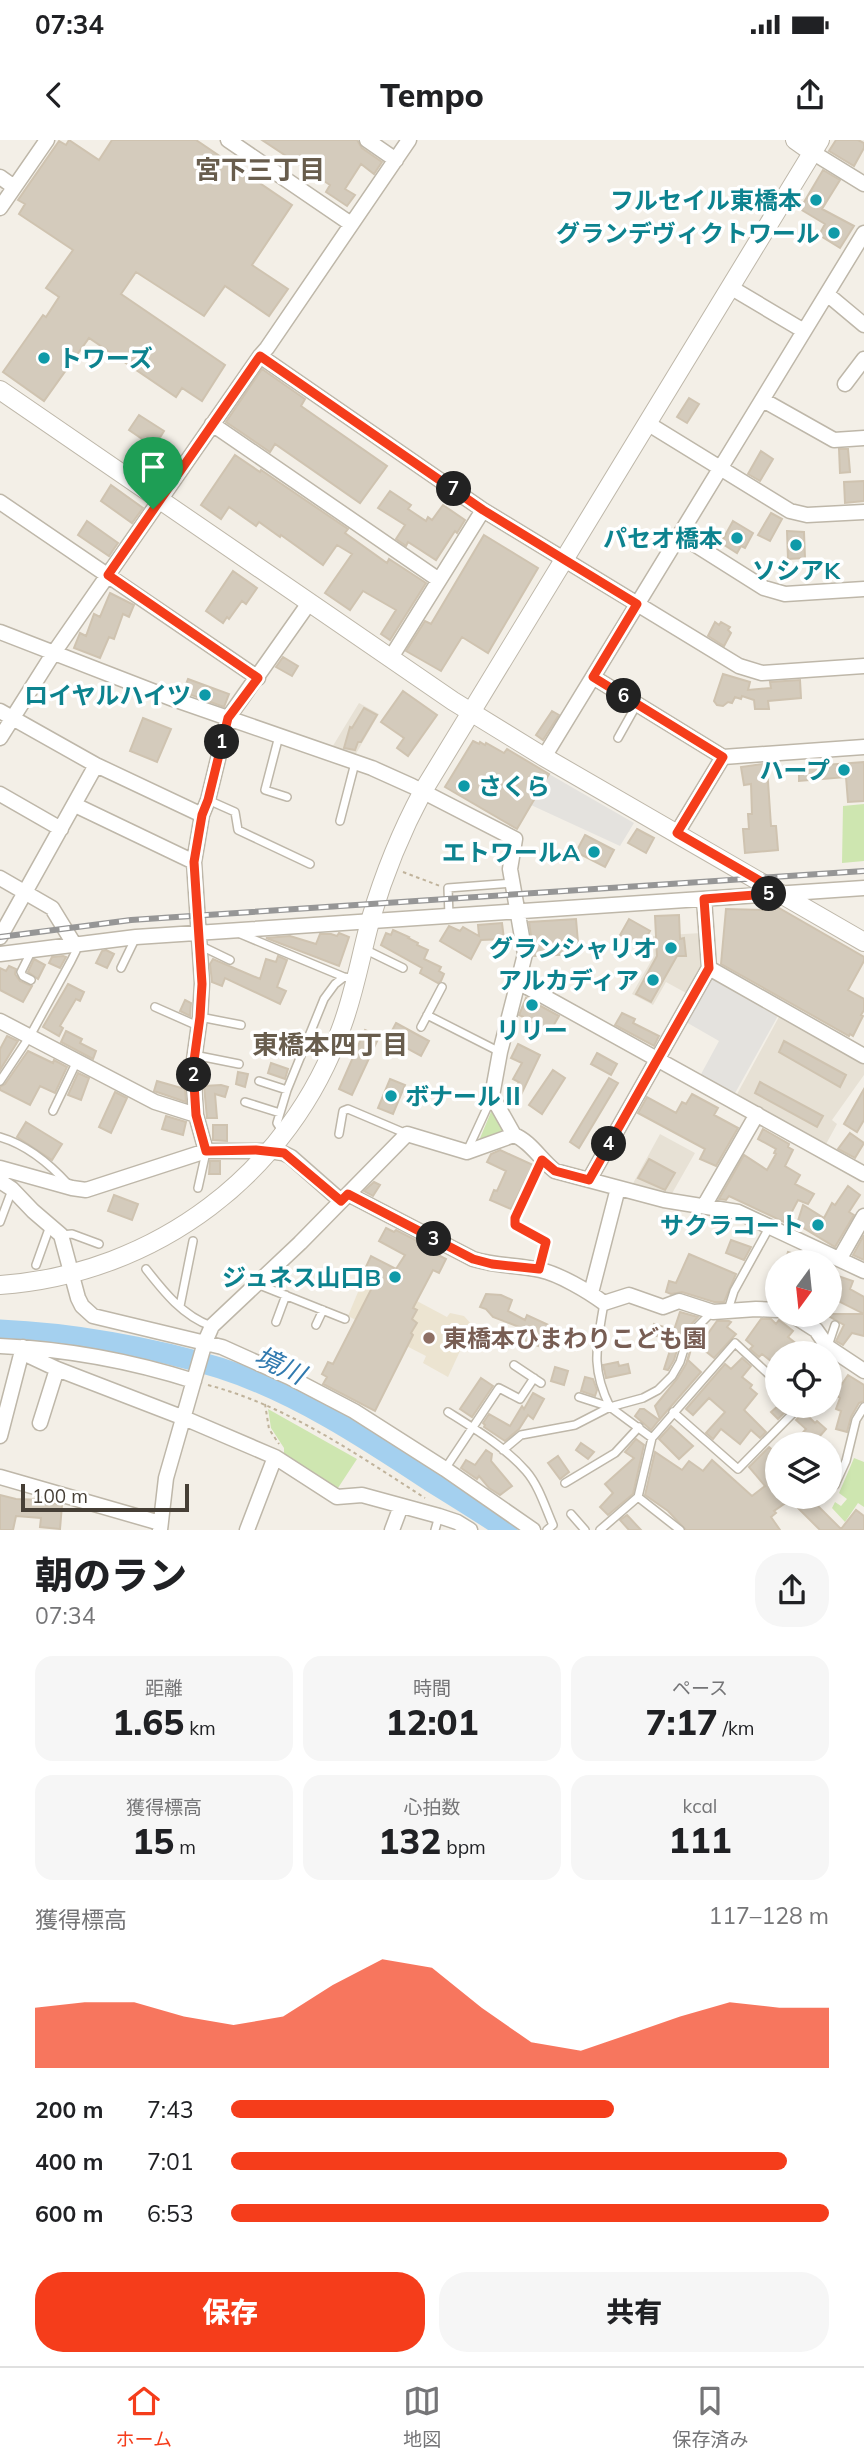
<!DOCTYPE html>
<html lang="ja">
<meta charset="utf-8">
<style>
body{margin:0;font-family:Mulish,"Noto Sans JP",sans-serif;background:#f6f6f6;color:#202124;height:100vh;display:flex;flex-direction:column;font-size:26px;white-space:nowrap}
*{box-sizing:border-box;margin:0}
p{font-size:23px;color:#757577}
.icon{flex:none;width:38px;height:38px;fill:none;stroke:currentColor;stroke-width:2;stroke-linecap:round;stroke-linejoin:round}
.map{position:relative;height:1390px;overflow:hidden}
.drawer{display:flex;flex-direction:column;background:#fff;flex:1}
.drawer>*{flex:none}
.needle{width:46px;rotate:195deg}
.controls{position:absolute;left:765px;top:1110px;display:grid;gap:14px}
.controls a{display:grid;place-items:center;width:77px;height:77px;border-radius:50%;background:#fff;box-shadow:0 4px 10px #0003;font-size:35px}
.scale{position:absolute;left:21px;bottom:18px;width:168px;box-sizing:border-box;padding-left:7px;border:4px solid #463f36;border-top:0;font-size:19px;line-height:24px;white-space:nowrap;color:#463f36;-webkit-text-stroke:5px #fff;paint-order:stroke}
.pin{position:absolute;display:grid;place-items:center;width:60px;height:60px;color:#fff;margin:-72px -30px;border-radius:50% 50% 50% 0;rotate:-45deg;box-shadow:0 0 7px #0007}
.pin .icon{rotate:45deg}
.km{position:absolute;width:35px;height:35px;margin:-18px;border-radius:50%;background:#222;color:#fff;font-size:19px;line-height:35px;text-align:center}
.round{display:grid;place-items:center;flex:none;width:74px;height:74px;border-radius:28px;background:#f6f6f6}
.summary{display:flex;align-items:center;justify-content:space-between;height:119px;padding:0 35px}
h1{font-size:38px;font-weight:800;line-height:52px}
.stats{display:grid;grid-template-columns:repeat(3,1fr);gap:10px;height:119px;padding:7px 35px}
.stats div{display:grid;align-content:center;border-radius:18px;background:#f6f6f6;text-align:center}
.stats b{font-size:35px;font-weight:800}
.stats small{font-size:19px;font-weight:400}
.stats p{font-size:19px}
.chart{height:196px;padding:14px 35px}
.chart p{display:flex;justify-content:space-between}
.chart svg{width:100%;height:126px;margin-top:7px;fill:#f53d1b;opacity:.7}
.cta{display:flex;gap:14px;margin-top:auto;padding:14px 35px}
.cta a{flex:1;height:80px;border-radius:28px;background:#f53d1b;color:#fff;font-size:28px;font-weight:800;line-height:80px;text-align:center}
.cta a+a{background:#f6f6f6;color:#202124}
ul{padding:0 35px;list-style:none;font-size:23px}
li{display:grid;grid-template-columns:112px 84px 1fr;align-items:center;height:52px}
li i{height:18px;border-radius:9px;background:#f53d1b}
.status{display:flex;justify-content:space-between;align-items:center;height:49px;padding:0 35px;background:#fff;direction:ltr}
.status svg{height:19px;fill:currentColor}
header{display:flex;justify-content:space-between;align-items:center;height:91px;padding:0 35px;background:#fff;font-size:32px;font-weight:800}
.tabs{display:flex;justify-content:space-around;align-items:center;height:98px;border-top:2px solid #e0e0e0;background:#fff;font-size:19px;color:#757577}
.tabs a{display:grid;justify-items:center;gap:4px}
.tabs .active{color:#f53d1b}
.map>svg:first-child{display:block}
.residential{fill:#e7e1d5}
.education{fill:#ece4d1}
.green{fill:#cee6b0}
.parking{fill:#e4e2de}
.lines{fill:none;stroke-linecap:round;stroke-linejoin:round}
.river{stroke:#a4d0ef;stroke-width:21}
.building{fill:#d4cbbc;stroke:#cfc3b0;stroke-width:2}
.service-casing{stroke:#beb7a9;stroke-width:10}
.minor-casing{stroke:#beb7a9;stroke-width:17}
.tertiary-casing{stroke:#beb7a9;stroke-width:20}
.path{stroke:#c0b39b;stroke-width:2;stroke-dasharray:3.5 3.5;stroke-linecap:butt}
.service{stroke:#fff;stroke-width:7}
.minor{stroke:#fff;stroke-width:14}
.tertiary{stroke:#fff;stroke-width:18}
.rail-casing{stroke:#969696;stroke-width:6}
.rail{stroke:#fff;stroke-width:3.5;stroke-dasharray:10;stroke-linecap:butt}
.route-casing{stroke:#fff;stroke-width:14}
.route{stroke:#f53d1b;stroke-width:9}
.culture-dot{fill:#0f9aa8;stroke:#fff;stroke-width:2.5}
.education-dot{fill:#8d6e63;stroke:#fff;stroke-width:2.5}
.labels{text-anchor:middle;dominant-baseline:central;stroke-width:7;stroke-linejoin:round;paint-order:stroke}
.culture-label{font-size:24px;font-weight:bold;fill:#0d838f;stroke:#fff;text-anchor:end}
.education-label{font-size:24px;font-weight:bold;fill:#785e54;stroke:#fff;text-anchor:start}
.neighbourhood-label{font-size:26px;font-weight:bold;fill:#685d4d;stroke:#fff}
.water-label{font-size:26px;font-style:italic;fill:#317aaf;stroke:#fff}
</style>
<div class="status"><b>07:34</b><svg viewBox="0 0 49 12"><path d="M0 12V9h3v3zM5 12V6h3v6zM10 12V3h3v9zM15 12V0h3v12zM26 1h20v11H26zM47 4h2v5h-2z"/></svg></div>
<header><svg class="icon" aria-label="back" viewBox="0 0 24 24"><path d="M15 5l-7 7 7 7"/></svg>Tempo<svg class="icon" aria-label="share" viewBox="0 0 24 24"><path d="M12 15V3M7 8l5-5 5 5M5 13v7h14v-7"/></svg></header>
<div class="map">
<svg width="864" height="1390" viewBox="0 0 864 1390">
<rect width="100%" height="100%" fill="#f3efe7"/>
<path class="residential" d="M359 563 379 574 354 617 331 609Z
M701 793 703 826 688 854 666 842 653 865 632 854 654 816 652 796Z
M780 875 864 922V935L832 980 837 984 825 1006 736 956Z
M660 994 695 1013 670 1057 631 1047Z"/>
<path class="education" d="M363 1140 400 1152 447 1177 450 1173 464 1176 472 1185 448 1237 423 1223 426 1216 348 1176Z"/>
<path class="green" d="M864 664V721L842 723 843 666Z
M493 967 506 993 478 1003Z
M268 1269 357 1319 336 1351 284 1317V1308L271 1288Z
M854 1318 864 1322V1367L858 1363 845 1382 832 1368 835 1362 841 1366 847 1359 839 1353Z"/>
<path class="parking" d="M549 634 634 683 620 706 531 665Z
M713 836 779 874 734 955 700 936 719 901 686 882Z"/>
<g class="lines">
<path class="river" d="M0 1190C70 1193 152 1207 220 1228 295 1252 365 1298 430 1341 456 1357 482 1373 507 1390"/>
</g>
<path class="building" d="M69 0 99 20 112 0H196L292 65 252 125 288 149 269 176 225 146 204 176 136 132 121 154 225 225 202 261 182 248 176 257 89 198 44 261 3 232 43 175 46 177 59 157 46 148 73 110 19 74 25 64 18 60 59 1 66 5Z
M262 0H357L362 8 382 22 374 34 361 24 345 49 355 55 347 66 326 52 330 45Z
M836 0H858L864 3V8L854 26 829 11Z
M823 30 840 40 822 69 854 86 840 108 819 95 825 84 800 69Z
M262 229 305 259 301 266 387 326 360 363 275 304 270 312 226 282Z
M689 258 699 264 687 283 677 277Z
M139 275 164 291 154 307 129 290Z
M839 309H848L850 332 840 333Z
M761 311 773 319 760 341 748 334Z
M235 315 260 332 261 330 348 389 345 393 387 423 389 419 426 443 390 500 381 494 396 470 363 451 350 470 325 453 352 414 337 405 323 425 281 395 280 397 259 382 256 386 229 367 221 379 201 365Z
M864 341V361L845 363 844 342Z
M111 345 143 368 132 383 101 361Z
M390 351 411 365 408 369 426 381 428 377 432 380 443 365 465 380 457 393 455 391 436 420 408 402 406 406 396 399 405 385 378 368Z
M771 373 782 379 770 401 758 395Z
M87 381 118 403 109 416 78 395Z
M733 381 753 393 745 408 741 406 737 413 721 403Z
M787 391 804 392 805 418 788 419Z
M484 395 538 428 488 513 462 497 441 531 406 511 425 481 431 484Z
M233 431 257 448 246 464 242 461 229 479 227 477 223 483 206 471Z
M110 453 134 465 129 477 123 474 114 499 109 497 100 518 74 508 80 493 86 496 94 474 100 477Z
M715 482 719 485 721 482 730 487 728 490 731 493 724 506 708 496Z
M283 517 298 526 292 536 276 527Z
M723 534 750 542 748 550 771 548 770 542 800 540 801 558 768 561 769 569H755L754 560 742 556 741 559 735 557 732 563 728 562 723 566 717 565 714 561Z
M188 539 229 554 224 567 183 552Z
M403 551 437 575 408 616 397 608 404 598 381 582Z
M364 568 377 575 361 602H358L355 610 344 608 350 587 352 588Z
M552 571 559 575 543 600 536 595Z
M143 578 171 589 157 622 130 611Z
M473 601 479 604 480 602 485 605 486 603 504 613 507 609 549 634 517 689 445 647Z
M864 622V661L848 662 846 637 799 641V627Z
M762 624 763 627H767L771 686H776L778 710 745 713 743 689H749L748 674H752L751 644 744 645 741 627Z
M637 689 654 698 646 713 628 703Z
M585 695 614 710 605 727 576 712Z
M769 764H772L864 817V821L848 850 864 859V870L861 875 863 876 853 896 850 894 849 896 721 824 726 769 765 770Z
M679 775 680 799 684 798 686 816H677L651 862 636 854 657 816 655 776Z
M576 779 579 814 534 816 529 782Z
M629 779 650 791 641 807 620 795Z
M502 783 504 799 481 800 471 819 440 801 449 786 460 791 463 787 479 796 478 785Z
M393 790 409 797 408 798 418 803 417 805 428 810 424 819 441 827 439 831 444 834 441 841 438 843 420 833 422 828 381 805 386 793 391 795Z
M339 793 349 797 339 826 266 798 290 796 316 804 320 794H331L337 796Z
M106 810 114 814 107 828 96 823 102 811Z
M63 816 66 817 60 828 49 823 52 817Z
M278 816 287 820 277 847 286 851 280 864 225 838 222 846 212 842 210 824 213 819 260 839 266 819 276 822Z
M34 819 45 825 38 839 28 832Z
M9 826 16 829 15 834 20 841 32 846 23 862 0 850V828L6 831Z
M68 844 84 852 80 861 76 859 60 886 63 888 59 896 43 887Z
M526 858 559 876 551 890 519 875Z
M185 860 191 863 190 876 180 871Z
M622 873 635 879 633 883 659 896 654 906 615 885Z
M396 883 429 901 421 916 388 898Z
M365 890 379 897 352 955 339 949Z
M66 891 82 899 80 903 96 911 93 919 61 902Z
M7 896 18 901 0 930V909Z
M784 901 846 935 840 947 779 912Z
M518 904 540 915 519 959 511 953 519 942 513 939 522 923 511 918Z
M28 911 53 923 54 920 67 927 55 953 40 946 30 965 0 950V947L5 944Z
M597 913 617 924 611 935 591 924Z
M271 923 288 929 285 939 268 933Z
M553 930 565 938 542 974 529 965Z
M238 932 248 934 245 947 236 944Z
M78 933 89 938 81 960 68 955Z
M609 938 618 943 579 1008 570 1002Z
M390 939 405 945 393 974 378 968Z
M157 941 185 949 186 962 154 951Z
M760 942 823 976 817 987 755 953Z
M221 945 228 947 225 957 215 954 217 978H207L204 946Z
M864 949V980L857 992 844 984Z
M115 952 127 958 111 993 99 987Z
M692 954 718 968 714 975 738 988 716 1026 700 1019 705 1009 638 973 647 957 676 973 682 962 686 964Z
M166 976 186 982 183 995 162 989Z
M26 982 62 1004 52 1020 17 997Z
M213 985H227V1001L213 1000Z
M763 989 789 1004 788 1007 793 1010 785 1026 800 1035 795 1044 814 1054 808 1064 798 1060 786 1083 729 1056 726 1060 719 1059 744 1015 767 1030 776 1014 774 1013 776 1009 758 999Z
M850 993 864 1003 855 1018 838 1009Z
M500 1010 533 1025 511 1069 490 1060 494 1050 497 1051 506 1031 487 1022 491 1014Z
M649 1019 675 1033 665 1050 638 1038Z
M210 1021H220V1034H209Z
M374 1042 380 1045 373 1056 364 1051Z
M848 1046 860 1055 849 1072 854 1075 835 1107 797 1084 803 1065 824 1078 832 1063 835 1065Z
M114 1055 138 1064 132 1080 108 1071Z
M386 1088 394 1092 396 1090 439 1112 438 1115 446 1119 439 1133 433 1130 413 1168 417 1170 412 1179 417 1183 411 1193 413 1195 375 1271 323 1244 327 1237 322 1234 328 1222 333 1224 377 1138 364 1131 371 1116 396 1129 405 1115 379 1101Z
M864 1095V1120L853 1115Z
M731 1100 751 1107 744 1120 726 1113Z
M788 1112 813 1120 812 1122H785Z
M689 1114 736 1134 724 1162H714L682 1152 671 1154 666 1152 669 1141 676 1143Z
M838 1136 853 1141 850 1149 864 1157V1174L830 1157V1145L834 1147Z
M486 1154 501 1155 512 1160 508 1171 525 1180 527 1175 555 1188 548 1202 541 1198 538 1206 517 1197 522 1188 493 1177 486 1169 480 1167Z
M680 1172 698 1177 682 1194 674 1220 668 1230 664 1229 673 1201 651 1194 654 1184 674 1190Z
M825 1174H864V1196L852 1193 843 1205 836 1201 844 1185Z
M761 1179H771L776 1184 779 1180 793 1191 788 1197 808 1213H777V1226L762 1214 759 1217 750 1209 753 1206 746 1200Z
M717 1181H729L731 1182 727 1187 736 1194 714 1218 699 1206Z
M694 1198 688 1220 701 1232 660 1279 655 1266 677 1239 686 1224Z
M742 1218 751 1226 742 1237 752 1245 750 1248 757 1254 744 1270 766 1292 760 1298 751 1290 740 1304 721 1289 713 1299 706 1293 725 1272 709 1258 693 1275 686 1269 725 1224 731 1229Z
M618 1222 619 1226 628 1224 630 1233 606 1238 603 1225Z
M555 1227 568 1231 564 1245 551 1241Z
M830 1235 842 1244 848 1235 864 1245V1261L859 1263 851 1277 847 1292 836 1289 841 1271 836 1269 840 1258 830 1251Z
M585 1237 593 1239 597 1250 595 1256 581 1251Z
M481 1238 493 1246 472 1277 460 1269Z
M533 1253 544 1259 533 1279 528 1275 519 1289 505 1301 484 1287 485 1285 483 1283 489 1274 510 1286 522 1266 524 1269Z
M779 1265H792L778 1279 771 1272Z
M640 1269H644L659 1280 651 1290 635 1276Z
M804 1272 815 1283 817 1281 826 1289 813 1304H793L806 1289 796 1280Z
M671 1286 693 1306 679 1319 659 1299Z
M636 1299 644 1305 633 1354 608 1375 600 1367 613 1353 605 1344 634 1318 625 1312Z
M581 1303 594 1312 588 1319 576 1310Z
M769 1307 777 1314V1356H808L841 1389 856 1370 864 1376V1390H820L790 1360 774 1371 776 1373 771 1377 780 1390H686L668 1371 645 1355 655 1312 682 1330 689 1321 703 1331 712 1320 752 1356 765 1346 749 1327Z
M486 1310 492 1314 491 1321 512 1346 500 1355 489 1348 479 1336 477 1339 461 1328 466 1320 475 1325Z
M558 1316 569 1332 560 1339 548 1323Z
M0 1355 16 1359 46 1360 62 1365 60 1389 40 1387 41 1378 16 1376 13 1390H0Z
M627 1375 641 1390H629L620 1380Z"/>
<g class="lines">
<defs>
<path id="service" d="M279 596 265 650 287 657
M618 598 637 564
M208 660 235 672 238 690 310 724
M340 681 355 623
M449 776 448 748 512 743
M238 793 344 837
M201 806 230 820
M364 809 403 828
M121 828 136 797
M31 840 23 836 21 832 32 810
M155 867 198 886
M427 875 500 912
M200 877 241 885
M421 887 442 847
M194 915 239 924
M0 941 30 896 71 821 76 811 74 805
M259 941 287 950
M245 962 280 973
M53 971 77 921
M282 991 277 983 287 950 324 859 335 844 344 837 355 839
M339 994 343 971 348 969 407 994
M0 997C28 1005 50 1024 69 1045
M468 1009 492 957
M198 1048 206 1012
M0 1082 12 1050
M61 1095 72 1094 99 1104
M36 1125 50 1086
M146 1129C164 1152 183 1176 211 1186
M539 1129 546 1102 515 1085V1078L542 1020
M257 1144 345 1179
M604 1163C597 1206 590 1226 610 1267
M180 1166 193 1101
M728 1170 734 1151 770 1086
M276 1182 286 1155
M316 1185 323 1170
M828 1206 835 1185
M514 1225 541 1243
M579 1257 610 1267 643 1258 658 1250 672 1236 680 1222 688 1196 712 1172
M448 1272C475 1289 505 1307 526 1331 539 1346 545 1367 553 1385L547 1390
M673 1272 738 1329 801 1265
M503 1310 521 1295 575 1285 610 1267 652 1298
M445 1329 499 1248 520 1259 534 1238
M830 1342 835 1345 846 1321 856 1280 864 1267
M565 1343 615 1313 639 1287
M571 1374 585 1390
M435 1390 439 1376
M600 1390 638 1357
M680 1390 638 1357 652 1298 735 1203 777 1242"/>
<path id="minor" d="M228 0 351 84
M367 0 396 20
M812 12 864 44
M0 37 14 47
M0 68 47 0
M730 147 804 191
M827 154 864 185
M260 216 483 370 739 526 762 533 864 526
M845 244 864 219
M763 260 834 300 864 298
M647 283 790 371 807 375 864 372
M212 284 439 440
M0 362 258 538
M680 395 764 448 785 454 864 449
M0 492 173 559 372 628 412 646 515 699 510 729 525 814 518 842 864 1034
M390 519 483 370
M593 537 723 617 864 607
M0 571 96 625 202 675
M0 598 53 514 260 216 267 208 409 0
M544 617 864 93
M0 654 61 689
M75 665 194 722
M677 693 723 617
M0 738 52 768 74 804
M704 759 709 828 864 916
M0 797 96 625
M0 814 136 797 864 748
M0 881 155 962 196 975 206 1011
M196 975 193 927 200 877 202 843 194 722 202 675 208 660 228 578 309 463
M514 995 492 956 500 912 518 842
M0 1028 72 1048 86 1050 206 1011H270L283 1013 291 1017 341 1061
M589 1040 709 828
M0 1041 12 1049 33 1071 61 1095 78 1158 82 1166 93 1176 222 1207 289 1237 354 1271 445 1329 533 1390
M348 1054 473 1119C495 1126 518 1125 540 1130 559 1134 588 1151 604 1163L629 1155 663 1167 679 1161 713 1172 756 1169 777 1170
M704 1066 757 974
M840 1118 864 1076
M591 1153 618 1048
M791 1174 816 1190 828 1207 864 1231
M0 1206C66 1209 131 1221 194 1241
M23 1213 57 1229 184 1278 275 1317 337 1357 362 1355 439 1376 457 1382 470 1390
M40 1283 57 1229
M0 1296 23 1207
M0 1337 160 1383
M160 1390 166 1338 205 1202 212 1186 300 1103 407 994 467 1012 514 995C530 1001 541 1020 555 1031L664 1060 738 1072 864 1131
M247 1390 275 1317
M392 1390 401 1366"/>
<path id="tertiary" d="M795 0 812 12
M0 250 453 561 544 617 864 802
M0 1145C156 1134 290 1033 342 886 355 851 361 814 371 778 384 734 401 692 423 651L820 0"/>
</defs>
<use href="#service" class="service-casing"/>
<use href="#minor" class="minor-casing"/>
<use href="#tertiary" class="tertiary-casing"/>
<path class="path" d="M403 732 440 746
M208 1245C288 1266 356 1314 425 1358
M265 1264 269 1289 279 1304"/>
<use href="#service" class="service"/>
<use href="#minor" class="minor"/>
<use href="#tertiary" class="tertiary"/>
<defs>
<path id="rail" d="M0 797 131 780 864 731"/>
</defs>
<use href="#rail" class="rail-casing"/>
<use href="#rail" class="rail"/>
</g>
<g class="lines">
<defs>
<path id="route" d="M260 216 483 370 637 464 593 537 723 617 677 693 781 753 704 759 709 828 589 1040 555 1031 542 1020 515 1078V1085L546 1102 539 1129 492 1124 473 1119 348 1054 341 1061 284 1013 256 1010 206 1011 196 975 193 928 200 877 202 844 194 722 202 675 208 660 228 578 258 538 108 435Z"/>
</defs>
<use href="#route" class="route-casing"/>
<use href="#route" class="route"/>
</g>
<g class="culture-dot">
<circle cx="816" cy="60" r="7"/>
<circle cx="834" cy="93" r="7"/>
<circle cx="44" cy="218" r="7"/>
<circle cx="737" cy="398" r="7"/>
<circle cx="796" cy="405" r="7"/>
<circle cx="205" cy="555" r="7"/>
<circle cx="844" cy="630" r="7"/>
<circle cx="464" cy="646" r="7"/>
<circle cx="594" cy="712" r="7"/>
<circle cx="671" cy="808" r="7"/>
<circle cx="653" cy="840" r="7"/>
<circle cx="532" cy="865" r="7"/>
<circle cx="391" cy="956" r="7"/>
<circle cx="818" cy="1085" r="7"/>
<circle cx="395" cy="1137" r="7"/>
</g>
<circle class="education-dot" cx="429" cy="1198" r="7"/>
<g class="labels">
<g class="culture-label">
<text x="802" y="60">フルセイル東橋本</text>
<text x="820" y="93">グランデヴィクトワール</text>
<text x="58" y="218" text-anchor="start">トワーズ</text>
<text x="723" y="398">パセオ橋本</text>
<text x="796" y="430" text-anchor="middle">ソシアK</text>
<text x="191" y="555">ロイヤルハイツ</text>
<text x="830" y="630">ハープ</text>
<text x="478" y="646" text-anchor="start">さくら</text>
<text x="580" y="712">エトワールA</text>
<text x="657" y="808">グランシャリオ</text>
<text x="639" y="840">アルカディア</text>
<text x="532" y="890" text-anchor="middle">リリー</text>
<text x="405" y="956" text-anchor="start">ボナールⅡ</text>
<text x="804" y="1085">サクラコート</text>
<text x="381" y="1137">ジュネス山口B</text>
</g>
<g class="education-label">
<text x="443" y="1198">東橋本ひまわりこども園</text>
</g>
<g class="neighbourhood-label">
<text x="260" y="29">宮下三丁目</text>
<text x="330" y="904">東橋本四丁目</text>
</g>
<g class="water-label">
<text transform="translate(280 1225) rotate(25)">境川</text>
</g>
</g>
</svg>
<div class="controls">
<a><svg class="needle" viewBox="-14 -14 28 28"><path d="M0-13l5 13h-10z" fill="#e53935"/><path d="M0 13l5-13h-10z" fill="#757577"/></svg></a>
<a><svg class="icon" aria-label="locate" viewBox="0 0 24 24"><circle cx="12" cy="12" r="6"/><path d="M12 2v4M12 18v4M2 12h4M18 12h4"/></svg></a>
<a><svg class="icon" aria-label="layers" viewBox="0 0 24 24"><path d="M12 4l9 5-9 5-9-5zM3 14l9 5 9-5"/></svg></a>
</div>
<div class="scale">100 m</div>
<div class="pin" style="left:153px;top:369px;background:#1e9e55"><svg class="icon" aria-label="arrive" viewBox="0 0 24 24"><path d="M6 21V4h12l-3 4 3 4H6"/></svg></div>
<b class="km" style="left:222px;top:602px">1</b>
<b class="km" style="left:194px;top:935px">2</b>
<b class="km" style="left:434px;top:1099px">3</b>
<b class="km" style="left:609px;top:1004px">4</b>
<b class="km" style="left:769px;top:754px">5</b>
<b class="km" style="left:624px;top:556px">6</b>
<b class="km" style="left:454px;top:349px">7</b>
</div>
<section class="drawer">
<div class="summary"><div><h1>朝のラン</h1><p>07:34</p></div><a class="round"><svg class="icon" aria-label="share" viewBox="0 0 24 24"><path d="M12 15V3M7 8l5-5 5 5M5 13v7h14v-7"/></svg></a></div>
<div class="stats">
<div><p>距離</p><b>1.65<small> km</small></b></div>
<div><p>時間</p><b>12:01</b></div>
<div><p>ペース</p><b>7:17<small> /km</small></b></div>
</div>
<div class="stats">
<div><p>獲得標高</p><b>15<small> m</small></b></div>
<div><p>心拍数</p><b>132<small> bpm</small></b></div>
<div><p>kcal</p><b>111</b></div>
</div>
<div class="chart"><p><span>獲得標高</span>117–128 m</p>
<svg viewBox="0 0 160 44" preserveAspectRatio="none"><path d="M0 44V23L10 21L20 21L30 26L40 29L50 26L60 15L70 6L80 9L90 23L100 35L110 38L120 32L130 26L140 21L150 23L160 23V44z"/></svg>
</div>
<ul>
<li><b>200 m</b>7:43<i style="width:64%"></i></li>
<li><b>400 m</b>7:01<i style="width:93%"></i></li>
<li><b>600 m</b>6:53<i style="width:100%"></i></li>
</ul>
<div class="cta"><a>保存</a><a>共有</a></div>
</section>
<nav class="tabs">
<a class="active"><svg class="icon" aria-label="home" viewBox="0 0 24 24"><path d="M3 11l9-7 9 7M6 9v11h12V9"/></svg>ホーム</a>
<a><svg class="icon" aria-label="map" viewBox="0 0 24 24"><path d="M3 6l6-2 6 2 6-2v14l-6 2-6-2-6 2zM9 4v14M15 6v14"/></svg>地図</a>
<a><svg class="icon" aria-label="saved" viewBox="0 0 24 24"><path d="M7 4h10v16l-5-4-5 4z"/></svg>保存済み</a>
</nav>
